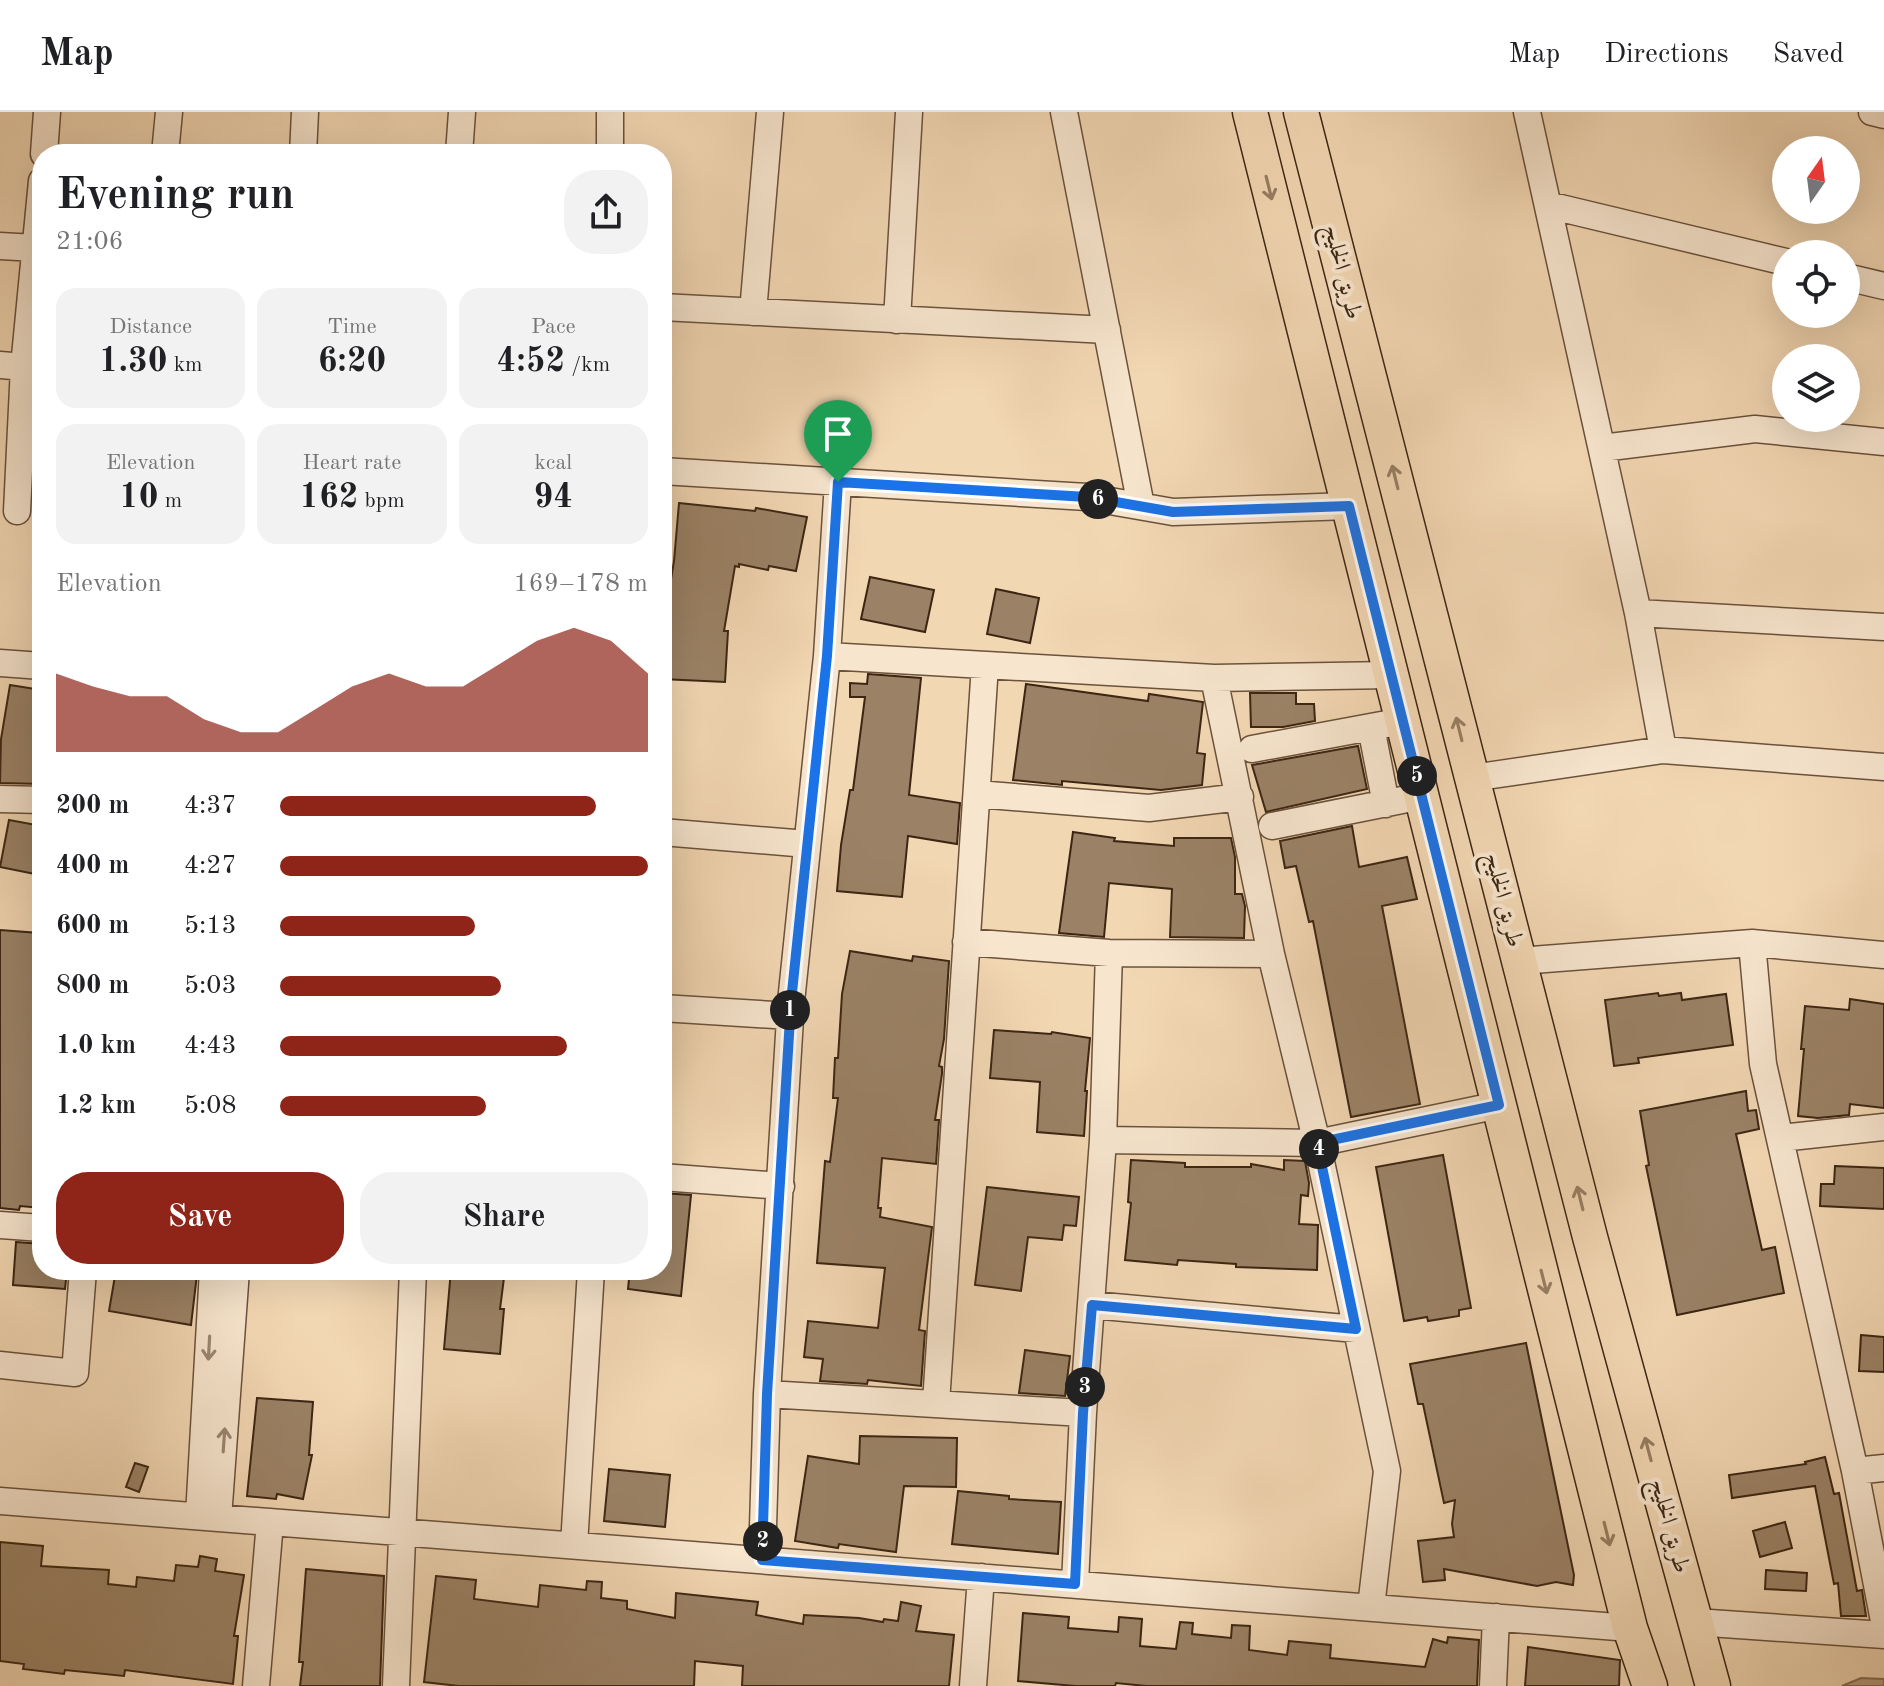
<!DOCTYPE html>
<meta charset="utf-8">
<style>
body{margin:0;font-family:"Old Standard TT",Amiri,serif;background:#f2f2f2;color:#202124;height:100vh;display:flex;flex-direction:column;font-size:30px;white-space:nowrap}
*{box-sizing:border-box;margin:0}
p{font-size:26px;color:#757577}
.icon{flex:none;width:44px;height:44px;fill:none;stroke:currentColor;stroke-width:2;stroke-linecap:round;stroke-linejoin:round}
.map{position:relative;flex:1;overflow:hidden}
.details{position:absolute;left:32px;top:32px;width:640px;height:1136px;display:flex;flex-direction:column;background:#fff;border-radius:32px;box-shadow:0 8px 32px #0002}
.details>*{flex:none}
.needle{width:52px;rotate:14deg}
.buttons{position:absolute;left:1772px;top:24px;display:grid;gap:16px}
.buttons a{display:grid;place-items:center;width:88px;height:88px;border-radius:50%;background:#fff;box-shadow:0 8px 32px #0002;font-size:40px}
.pin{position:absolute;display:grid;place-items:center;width:68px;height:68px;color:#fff;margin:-82px -34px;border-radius:50% 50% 50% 0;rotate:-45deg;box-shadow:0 0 8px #0007}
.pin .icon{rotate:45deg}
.km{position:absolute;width:40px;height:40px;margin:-20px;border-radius:50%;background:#222;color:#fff;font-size:22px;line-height:40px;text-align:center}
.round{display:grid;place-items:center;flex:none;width:84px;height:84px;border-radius:32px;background:#f2f2f2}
.head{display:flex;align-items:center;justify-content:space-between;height:136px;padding:0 24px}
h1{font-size:44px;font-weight:800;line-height:60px}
.figures{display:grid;grid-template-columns:repeat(3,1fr);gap:12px;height:136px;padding:8px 24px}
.figures div{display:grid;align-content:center;border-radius:20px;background:#f2f2f2;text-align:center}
.figures b{font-size:34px;font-weight:800}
.figures small{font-size:22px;font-weight:400}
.figures p{font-size:22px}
.chart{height:224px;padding:16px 24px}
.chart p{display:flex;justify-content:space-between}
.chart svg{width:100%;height:144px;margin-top:8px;fill:#8f2418;opacity:.7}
.action{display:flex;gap:16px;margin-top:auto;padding:16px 24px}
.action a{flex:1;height:92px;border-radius:32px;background:#8f2418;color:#fff;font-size:32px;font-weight:800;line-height:92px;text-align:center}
.action a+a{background:#f2f2f2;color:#202124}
ul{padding:0 24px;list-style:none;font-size:26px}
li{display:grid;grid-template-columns:128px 96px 1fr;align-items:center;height:60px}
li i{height:20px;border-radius:10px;background:#8f2418}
header{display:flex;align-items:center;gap:48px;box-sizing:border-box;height:112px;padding:0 40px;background:#fff;border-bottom:2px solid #e0e0e0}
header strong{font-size:38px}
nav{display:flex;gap:44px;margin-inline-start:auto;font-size:28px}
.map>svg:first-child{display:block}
.water{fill:#b49b7d;stroke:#846c53;stroke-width:2}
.building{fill:#9b8266;stroke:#3c2613;stroke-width:2}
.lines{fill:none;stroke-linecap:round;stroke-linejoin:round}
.minor-casing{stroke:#6a523b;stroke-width:29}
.major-casing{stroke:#3c2613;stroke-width:37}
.minor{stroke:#f7e5ce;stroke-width:26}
.major{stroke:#f2d7b3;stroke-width:34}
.oneway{stroke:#977e63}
.oneway2{stroke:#9a8670}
.route-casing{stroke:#fff;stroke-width:16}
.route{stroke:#1a73e8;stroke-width:10}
.labels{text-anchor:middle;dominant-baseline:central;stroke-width:8;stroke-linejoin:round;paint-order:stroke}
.street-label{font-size:24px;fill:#3c2613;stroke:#f7e5ce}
</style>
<header>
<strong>Map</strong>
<nav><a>Map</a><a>Directions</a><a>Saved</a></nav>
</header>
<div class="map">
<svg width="1884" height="1574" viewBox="0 0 1884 1574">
<rect width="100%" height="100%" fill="#f2d7b3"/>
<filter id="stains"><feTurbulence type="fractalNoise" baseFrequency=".0025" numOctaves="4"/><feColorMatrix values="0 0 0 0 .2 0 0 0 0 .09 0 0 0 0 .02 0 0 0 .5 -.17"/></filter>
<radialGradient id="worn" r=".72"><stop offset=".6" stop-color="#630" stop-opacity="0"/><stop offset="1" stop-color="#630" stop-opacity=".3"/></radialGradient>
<path class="water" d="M1861 1566 1884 1567V1574H1842Z"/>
<path class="building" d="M679 391 755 399 756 396 807 405 796 459 769 454 768 458 739 452V455L735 454 724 519H728L725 570 662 567 663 515 674 449Z
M870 465 934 478 925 520 861 507Z
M996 477 1039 486 1030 531 987 522Z
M868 562 921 566 909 683 960 691 957 732 908 724 902 785 837 779 841 733 850 678H853L865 585H850V571L867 572Z
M1026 572 1148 589 1149 582 1203 590 1197 641 1205 642 1202 673 1161 678 1062 669V673L1013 668Z
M10 573 42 578V672L0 671 1 627Z
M1250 581H1296V592H1314L1315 609 1283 615H1251Z
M1358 634 1367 677 1266 700 1252 653Z
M9 708 42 714 40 763 0 755Z
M1352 714 1359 755 1407 745 1417 787 1382 794 1420 992 1351 1005 1313 809 1309 810 1296 754 1285 756 1280 729Z
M1073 720 1115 726 1114 729 1174 734V726H1231L1235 745V782H1242L1245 794 1244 826 1170 825 1172 777 1109 771 1104 825 1059 821Z
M0 818 39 821 33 880H37L36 899H42V1096L20 1094 19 1098 0 1096Z
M850 839 912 849 913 844 949 849 944 927 939 954 942 955V962L935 1008H939L936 1052 882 1046 878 1096H881L880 1105 932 1115 919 1218 925 1219 921 1274 868 1268 867 1272 820 1269 823 1247 804 1245 808 1209 878 1216 885 1156 817 1151 825 1049 830 1050 838 986H833L835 946H838L842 882Z
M1658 881 1659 884 1681 881 1682 888 1726 882 1733 933 1638 946 1639 951 1614 954 1605 888Z
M1850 887 1884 892V996L1850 992 1849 1003 1818 1006 1798 1004 1804 937H1801L1805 894 1849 898Z
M994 918 1051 922 1052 920 1090 926 1085 979H1087L1084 1024 1037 1020 1040 970 990 966Z
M1746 979 1748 999 1756 998 1759 1017 1736 1022 1762 1138 1775 1135 1784 1181 1677 1203 1646 1054 1649 1053 1640 999Z
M1443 1043 1471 1196 1459 1198V1204L1428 1209 1427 1205 1404 1209 1376 1055Z
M1131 1048 1185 1051V1055H1251V1052L1284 1058V1048L1305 1049 1309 1071 1308 1084 1301 1083 1299 1112 1318 1113 1317 1158 1236 1155V1152L1178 1148 1177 1153 1125 1148 1131 1091 1128 1090Z
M1835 1054 1884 1056V1097L1820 1094 1821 1072H1834Z
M987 1075 1079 1085 1076 1114 1064 1113 1062 1128 1028 1125 1021 1179 975 1173Z
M662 1081 691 1083 681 1184 628 1177 630 1158H662Z
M16 1130 42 1132V1158H67L65 1177 13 1173Z
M116 1158 160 1161 161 1158H172L197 1162 191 1213 109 1199Z
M451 1158H505L500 1197H504L500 1242 444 1237Z
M1861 1223 1884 1225V1260L1859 1259Z
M1526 1231 1574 1463 1573 1473 1556 1470 1537 1474 1444 1457 1445 1468 1423 1470 1418 1429 1454 1425 1452 1412 1455 1388 1444 1391 1423 1292H1418L1410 1252Z
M1025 1238 1070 1244 1065 1284 1019 1281Z
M257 1286 313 1290 309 1343H312L303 1387 277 1382 276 1387 247 1384Z
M860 1324 957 1326 956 1375 904 1374 896 1440 839 1432 838 1436 795 1429 808 1344 859 1352Z
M1825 1345 1834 1382 1839 1381 1857 1479 1862 1478 1866 1504H1841L1838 1471 1834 1472 1815 1374 1732 1386 1729 1363 1806 1352 1805 1350Z
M135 1351 148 1355 139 1380 126 1375Z
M609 1357 670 1363 665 1415 604 1409Z
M958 1379 1009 1384V1387L1061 1390 1058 1442 952 1432Z
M1785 1410 1792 1436 1760 1445 1753 1419Z
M0 1430 43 1434 41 1454 109 1458 108 1472 136 1475 137 1465 174 1469 176 1453 198 1455 200 1444 217 1447 215 1459 244 1463 234 1524H238L233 1572 125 1558 124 1564 65 1558 64 1562 23 1557 24 1552 0 1549Z
M306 1457 384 1464 380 1574H300L303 1550H299Z
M1766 1458 1807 1461 1806 1479 1765 1477Z
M436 1464 476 1468 474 1487 538 1495 540 1473 586 1478 587 1469 602 1470 601 1486 627 1489V1497L675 1506 676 1481 758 1490 756 1503 803 1512 804 1503 859 1506 883 1510 884 1507 898 1509 901 1490 921 1494 916 1519 954 1523 949 1574H742L743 1554 695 1549 694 1574H459L424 1570Z
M1023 1501 1069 1505 1068 1516 1118 1520 1119 1505 1142 1507 1140 1534 1176 1537 1180 1510 1193 1511 1192 1522 1231 1526 1232 1513 1250 1514 1249 1538 1287 1543 1289 1529 1331 1533 1330 1546 1425 1555 1433 1527 1447 1531 1448 1525 1479 1528 1477 1574H1146L1116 1571 1115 1574H1075L1018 1569Z
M1528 1535 1620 1548 1619 1574H1525Z"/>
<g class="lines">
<defs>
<path id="minor" d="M1064 0 1141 394
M1527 0 1638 501 1663 638
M1872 0 1884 3
M44 42 47 0
M165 42 169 0
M303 42 305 0
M459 42 462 0
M610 42V0
M1548 93 1786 150
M0 134 35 136
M1846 165 1884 174
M662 195 1107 218
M753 200 770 0
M897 208 909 0
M0 253 24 255 42 69
M1602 336 1755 317 1884 330
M662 359 1087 385 1173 400 1349 394
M17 399 24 255
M1638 501 1884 515
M827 544 1214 566 1391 563
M0 551 42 554
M1214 566 1271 842 1317 1031 1387 1359 1371 1495
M1371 615 1386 692
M1252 637 1403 609
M1472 666 1663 638 1884 655
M977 682 1149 696 1240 685
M0 687 42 688
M1272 714 1422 684
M662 720 807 732
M966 830 1109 841 1271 842
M1752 831 1763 952 1855 1359 1884 1509
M1519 849 1752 831 1884 843
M662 896 790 904
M1781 1026 1884 1015
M1103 1028 1317 1031 1499 993
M662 1065 781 1074
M0 1113 42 1116
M1092 1193 1356 1217
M0 1253 75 1261 83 1158
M767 1282 1083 1301
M936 1291 985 553
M1855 1359 1884 1356
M0 1389 1630 1516
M199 1404 213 1158
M218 1406 236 1158
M574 1433 591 1158
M762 1448 767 1282 791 890 827 544 838 370
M1075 1472 1083 1301 1103 1028 1109 841
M1695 1510 1884 1523
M256 1574 270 1410
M396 1574 413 1158
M973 1574 981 1465
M1493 1574 1496 1505"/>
<path id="major" d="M1250 0 1630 1516 1650 1574
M1301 0 1590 1125 1713 1574"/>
</defs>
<use href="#minor" class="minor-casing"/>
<use href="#major" class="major-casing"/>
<use href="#minor" class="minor"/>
<use href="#major" class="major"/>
</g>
<defs><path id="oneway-shaft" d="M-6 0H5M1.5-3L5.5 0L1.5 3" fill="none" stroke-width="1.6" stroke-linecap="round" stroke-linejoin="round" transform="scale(2)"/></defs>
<g class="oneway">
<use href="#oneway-shaft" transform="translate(1269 76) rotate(76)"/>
<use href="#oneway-shaft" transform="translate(1395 365) rotate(-104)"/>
<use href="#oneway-shaft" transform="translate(1459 617) rotate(-104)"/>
<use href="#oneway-shaft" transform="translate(1580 1086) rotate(-104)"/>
<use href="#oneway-shaft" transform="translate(1544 1170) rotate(76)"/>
<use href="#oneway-shaft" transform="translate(1648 1337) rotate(-105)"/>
<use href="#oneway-shaft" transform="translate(1607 1422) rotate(76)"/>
</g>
<g class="oneway2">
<use href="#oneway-shaft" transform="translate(209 1236) rotate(93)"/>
<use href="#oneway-shaft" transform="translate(224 1328) rotate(-86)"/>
</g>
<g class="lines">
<defs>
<path id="route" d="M838 370 1087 385 1173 400 1349 394 1499 993 1317 1031 1356 1217 1092 1193 1083 1301 1075 1472 762 1448 767 1282 791 890 827 544Z"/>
</defs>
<use href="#route" class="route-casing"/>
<use href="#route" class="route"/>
</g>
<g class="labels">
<g class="street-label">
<text transform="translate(1342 160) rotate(76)">طريق الخليج</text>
<text transform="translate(1503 788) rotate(76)">طريق الخليج</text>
<text transform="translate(1669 1414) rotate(75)">طريق الخليج</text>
</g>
</g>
<rect width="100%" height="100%" filter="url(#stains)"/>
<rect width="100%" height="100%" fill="url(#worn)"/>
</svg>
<div class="buttons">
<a><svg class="needle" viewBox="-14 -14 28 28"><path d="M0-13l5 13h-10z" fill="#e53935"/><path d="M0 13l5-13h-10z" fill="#757577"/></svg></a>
<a><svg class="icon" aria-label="locate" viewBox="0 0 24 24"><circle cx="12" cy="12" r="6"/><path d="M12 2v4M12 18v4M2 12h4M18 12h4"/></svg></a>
<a><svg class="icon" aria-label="layers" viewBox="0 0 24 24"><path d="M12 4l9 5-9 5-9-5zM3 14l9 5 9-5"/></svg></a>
</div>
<div class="pin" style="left:838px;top:370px;background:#1e9e55"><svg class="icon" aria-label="arrive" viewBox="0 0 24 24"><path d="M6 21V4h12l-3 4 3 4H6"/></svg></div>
<b class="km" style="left:790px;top:898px">1</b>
<b class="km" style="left:763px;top:1429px">2</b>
<b class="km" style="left:1085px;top:1275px">3</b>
<b class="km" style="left:1319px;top:1037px">4</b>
<b class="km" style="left:1417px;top:664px">5</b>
<b class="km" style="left:1098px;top:387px">6</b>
<section class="details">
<div class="head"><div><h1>Evening run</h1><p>21:06</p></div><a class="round"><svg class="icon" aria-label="share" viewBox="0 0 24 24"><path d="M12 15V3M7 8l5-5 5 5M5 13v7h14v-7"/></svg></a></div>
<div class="figures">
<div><p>Distance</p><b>1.30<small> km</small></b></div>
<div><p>Time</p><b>6:20</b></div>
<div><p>Pace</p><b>4:52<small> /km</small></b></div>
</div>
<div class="figures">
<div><p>Elevation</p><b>10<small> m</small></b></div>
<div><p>Heart rate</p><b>162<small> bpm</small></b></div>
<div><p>kcal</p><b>94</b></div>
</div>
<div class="chart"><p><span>Elevation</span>169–178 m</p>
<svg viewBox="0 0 160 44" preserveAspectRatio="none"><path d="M0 44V20L10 24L20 27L30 27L40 34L50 38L60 38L70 31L80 24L90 20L100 24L110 24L120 17L130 10L140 6L150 10L160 20V44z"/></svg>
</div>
<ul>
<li><b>200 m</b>4:37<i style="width:86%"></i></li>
<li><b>400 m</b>4:27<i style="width:100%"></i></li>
<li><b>600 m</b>5:13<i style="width:53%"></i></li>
<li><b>800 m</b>5:03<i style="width:60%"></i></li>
<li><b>1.0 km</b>4:43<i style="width:78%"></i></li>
<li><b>1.2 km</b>5:08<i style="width:56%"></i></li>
</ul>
<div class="action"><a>Save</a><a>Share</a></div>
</section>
</div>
